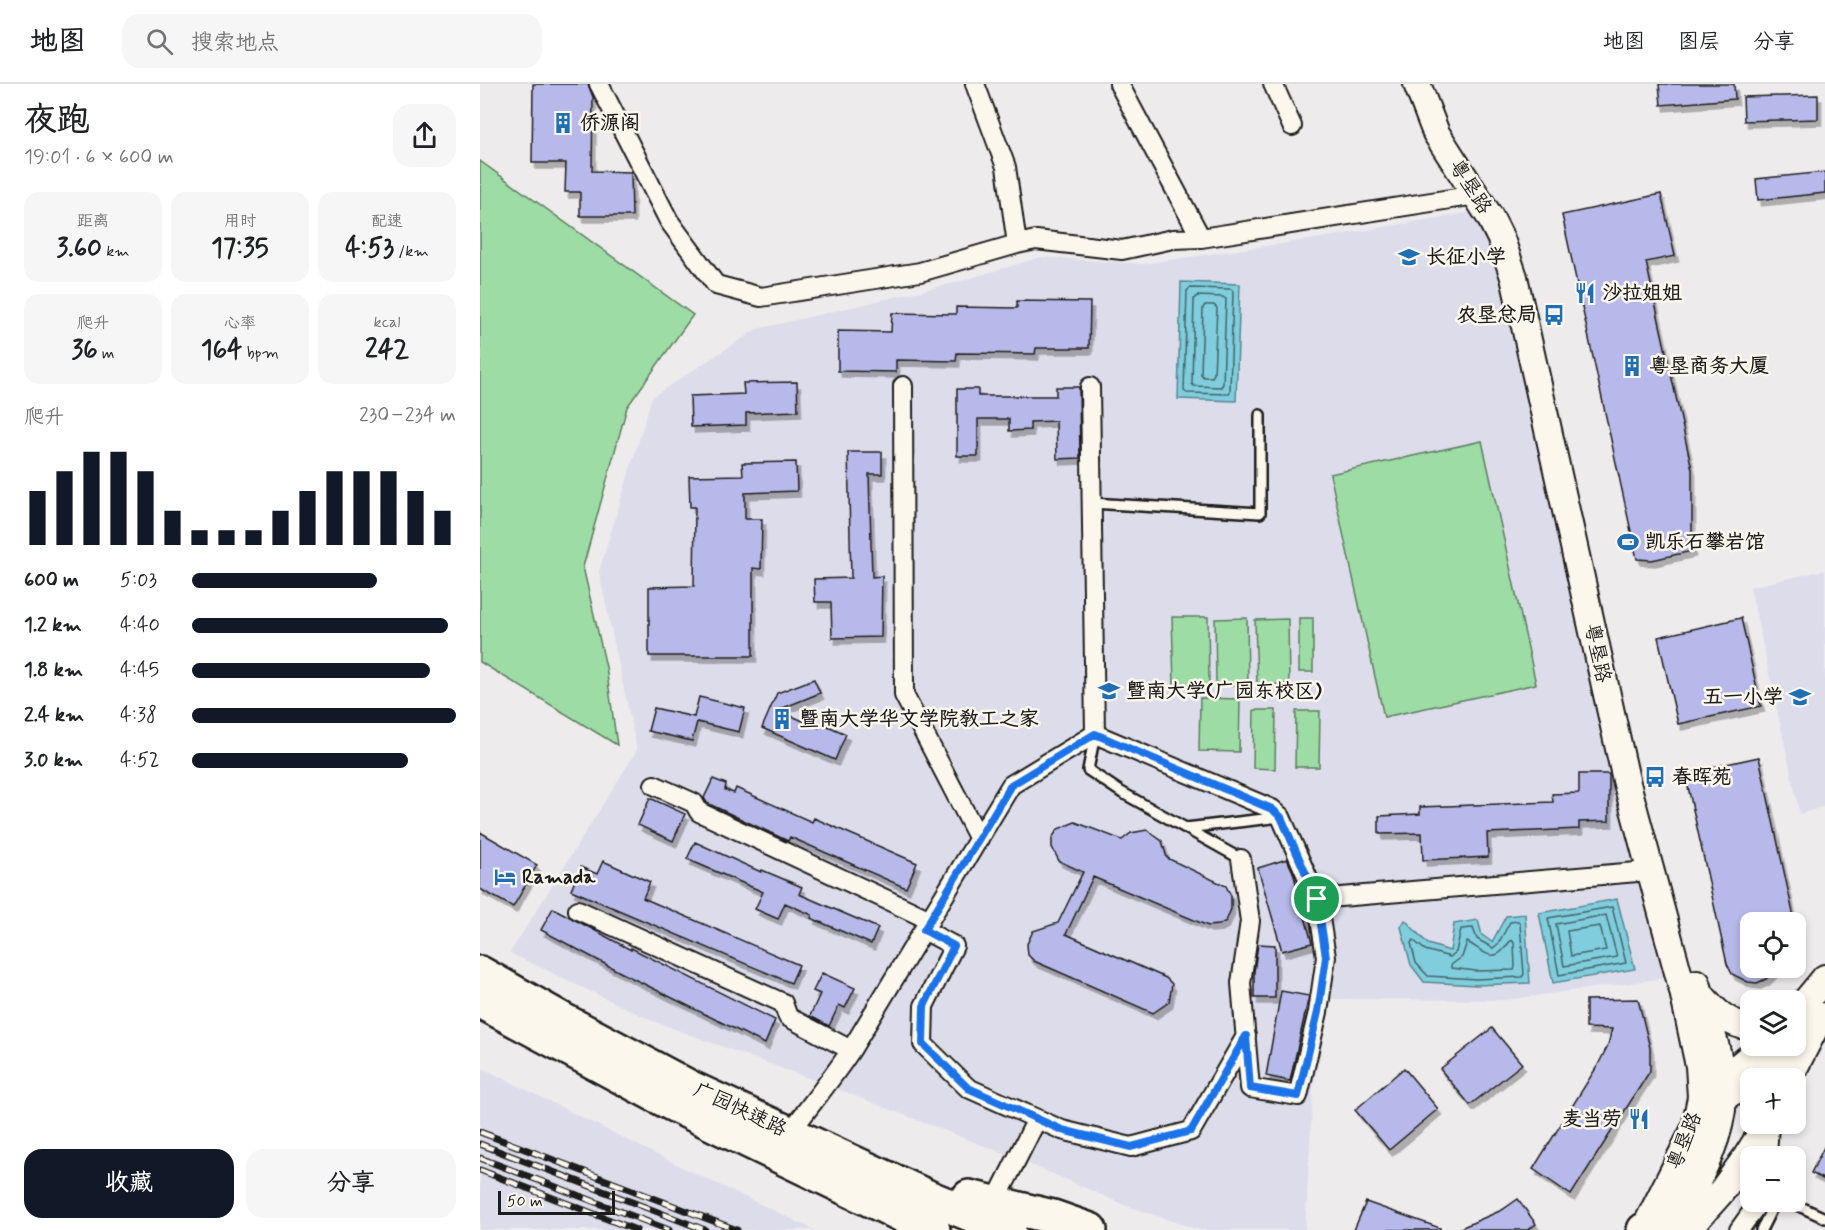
<!DOCTYPE html>
<html lang="zh">
<meta charset="utf-8">
<style>
body{margin:0;font-family:Mynerve,"LXGW WenKai TC",sans-serif;background:#f6f6f6;color:#202124;height:100vh;display:flex;flex-direction:column;font-size:22px;white-space:nowrap}
*{box-sizing:border-box;margin:0}
p{font-size:20px;color:#757577}
.icon{flex:none;width:33px;height:33px;fill:none;stroke:currentColor;stroke-width:2;stroke-linecap:round;stroke-linejoin:round}
.map{position:relative;flex:1;overflow:hidden}
.sheet{display:flex;flex-direction:column;background:#fff;width:480px}
.sheet>*{flex:none}
.tools{position:absolute;left:1260px;top:828px;display:grid;gap:12px}
.tools a{display:grid;place-items:center;width:66px;height:66px;border-radius:12px;background:#fff;box-shadow:0 3px 9px #0003;font-size:30px}
.scale{position:absolute;left:18px;bottom:15px;width:117px;box-sizing:border-box;padding-left:6px;border:3px solid #1c1c1c;border-top:0;font-size:16px;line-height:21px;white-space:nowrap;color:#1c1c1c;-webkit-text-stroke:4px #fbf7ec;paint-order:stroke}
.pin{position:absolute;display:grid;place-items:center;width:51px;height:51px;color:#fff;margin:-26px;border:3px solid #fff;border-radius:50%;box-shadow:0 2px 6px #0007}
.round{display:grid;place-items:center;flex:none;width:63px;height:63px;border-radius:18px;background:#f6f6f6}
.summary{display:flex;align-items:center;justify-content:space-between;height:102px;padding:0 24px}
h1{font-size:33px;font-weight:700;line-height:45px}
.metrics{display:grid;grid-template-columns:repeat(3,1fr);gap:9px;height:102px;padding:6px 24px}
.metrics div{display:grid;align-content:center;border-radius:15px;background:#f6f6f6;text-align:center}
.metrics b{font-size:26px;font-weight:700}
.metrics small{font-size:16px;font-weight:400}
.metrics p{font-size:16px}
.chart{height:168px;padding:12px 24px}
.chart p{display:flex;justify-content:space-between}
.chart svg{width:100%;height:108px;margin-top:6px;stroke:#111827;stroke-width:6}
.button{display:flex;gap:12px;margin-top:auto;padding:12px 24px}
.button a{flex:1;height:69px;border-radius:18px;background:#111827;color:#fff;font-size:24px;font-weight:700;line-height:69px;text-align:center}
.button a+a{background:#f6f6f6;color:#202124}
ul{padding:0 24px;list-style:none;font-size:20px}
li{display:grid;grid-template-columns:96px 72px 1fr;align-items:center;height:45px}
li i{height:15px;border-radius:8px;background:#111827}
header{display:flex;align-items:center;gap:36px;box-sizing:border-box;height:84px;padding:0 30px;background:#fff;border-bottom:2px solid #e0e0e0}
header strong{font-size:28px}
nav{display:flex;gap:33px;margin-inline-start:auto;font-size:21px}
.search{width:420px;height:54px;background:#f6f6f6;display:flex;align-items:center;gap:15px;box-sizing:border-box;padding:0 21px;border-radius:18px;color:#757577;font-size:22px}
main{display:flex;flex:1;min-height:0}
.map>svg:first-child{display:block}
.built{fill:#dddceb}
.green{fill:#9ddca5;stroke:#5c7c60;stroke-width:1.5}
.water{fill:#7fcddd;stroke:#578690;stroke-width:1.5}
.lines{fill:none;stroke-linecap:round;stroke-linejoin:round}
.shore{stroke:#446369;stroke-width:1.5}
.building{fill:#b7b9ea;stroke:#1c1c1c;stroke-width:1.5;filter:url(#shadow)}
.lane-casing{stroke:#1c1c1c;stroke-width:14}
.street-casing{stroke:#1c1c1c;stroke-width:22}
.secondary-casing{stroke:#1c1c1c;stroke-width:30}
.highway-casing{stroke:#1c1c1c;stroke-width:38}
.lane{stroke:#fbf7ec;stroke-width:9}
.street{stroke:#fbf7ec;stroke-width:18}
.secondary{stroke:#fbf7ec;stroke-width:26}
.highway{stroke:#fbf7ec;stroke-width:33}
.rail-casing{stroke:#1c1c1c;stroke-width:7}
.rail{stroke:#fbf7ec;stroke-width:4.5;stroke-dasharray:14;stroke-linecap:butt}
.route-casing{stroke:#fff;stroke-width:12}
.route{stroke:#1a73e8;stroke-width:8}
.labels{text-anchor:middle;dominant-baseline:central;stroke-width:5;stroke-linejoin:round;paint-order:stroke}
.poi-label{font-size:20px;font-weight:bold;fill:#1c1c1c;stroke:#fbf7ec;text-anchor:start}
.street-label{font-size:20px;fill:#1c1c1c;stroke:#fbf7ec}
</style>
<header>
<strong>地图</strong>
<div class="search"><svg class="icon" aria-label="search" viewBox="0 0 24 24"><circle cx="10" cy="10" r="6"/><path d="M15 15l6 6"/></svg>搜索地点</div>
<nav><a>地图</a><a>图层</a><a>分享</a></nav>
</header>
<main>
<section class="sheet">
<div class="summary"><div><h1>夜跑</h1><p>19:01 · 6 × 600 m</p></div><a class="round"><svg class="icon" aria-label="share" viewBox="0 0 24 24"><path d="M12 15V3M7 8l5-5 5 5M5 13v7h14v-7"/></svg></a></div>
<div class="metrics">
<div><p>距离</p><b>3.60<small> km</small></b></div>
<div><p>用时</p><b>17:35</b></div>
<div><p>配速</p><b>4:53<small> /km</small></b></div>
</div>
<div class="metrics">
<div><p>爬升</p><b>36<small> m</small></b></div>
<div><p>心率</p><b>164<small> bpm</small></b></div>
<div><p>kcal</p><b>242</b></div>
</div>
<div class="chart"><p><span>爬升</span>230–234 m</p>
<svg viewBox="0 0 160 44" preserveAspectRatio="none"><path d="M5 44V22M15 44V14M25 44V6M35 44V6M45 44V14M55 44V30M65 44V38M75 44V38M85 44V38M95 44V30M105 44V22M115 44V14M125 44V14M135 44V14M145 44V22M155 44V30"/></svg>
</div>
<ul>
<li><b>600 m</b>5:03<i style="width:70%"></i></li>
<li><b>1.2 km</b>4:40<i style="width:97%"></i></li>
<li><b>1.8 km</b>4:45<i style="width:90%"></i></li>
<li><b>2.4 km</b>4:38<i style="width:100%"></i></li>
<li><b>3.0 km</b>4:52<i style="width:82%"></i></li>
</ul>
<div class="button"><a>收藏</a><a>分享</a></div>
</section>
<div class="map">
<svg width="1345" height="1146" viewBox="0 0 1345 1146">
<defs>
<filter id="shadow"><feDropShadow dx="3.5" dy="6" stdDeviation="0" flood-color="#0004"/></filter>
</defs>
<rect width="100%" height="100%" fill="#edebec"/>
<filter id="ink" filterUnits="userSpaceOnUse"><feTurbulence type="fractalNoise" baseFrequency=".0167" numOctaves="2"/><feDisplacementMap in="SourceGraphic" scale="12" xChannelSelector="R" yChannelSelector="G"/><feConvolveMatrix kernelMatrix="1 2 1 2 8 2 1 2 1" color-interpolation-filters="sRGB"/></filter>
<g filter="url(#ink)">
<path class="built" d="M992 128 1023 191 1099 547 1185 894 1026 916 852 915 833 1006 825 1146H719L647 1122 538 1075 347 1001 173 937 30 869 157 666 119 488 172 313 277 245 475 199 561 173 662 180 841 154Z
M1345 486V722L1320 730 1270 503Z
M0 983 212 1088 335 1146H0Z"/>
<path class="green" d="M0 77 213 231 147 323 103 483 126 583 137 661 0 578Z
M1002 357 1056 600 904 633 850 390Z
M692 533H728L729 601 694 602Z
M767 534 768 601H736L735 535Z
M819 534H833V588H819Z
M808 535 809 600 777 601 775 536Z
M720 614 760 615 759 668 719 667Z
M774 626H796L795 685 773 684Z
M816 627H840L839 683H815Z"/>
<path class="water" d="M701 198 760 200 756 317 698 315Z
M1137 815 1155 885 1073 899 1059 829Z
M1045 830 1050 899 996 901 944 898 931 881 921 843 925 836 948 860 970 867 974 840 998 836 1002 851 1012 858 1026 832Z"/>
<g class="lines">
<path class="shore" d="M710 204 751 205 753 207 750 307 749 310 707 309 704 307 707 207Z
M717 212 743 213 746 215 743 300 741 303 714 302 712 300 714 215Z
M725 221H734L737 224 734 290 732 293H723L721 290 723 224Z
M1132 823 1146 879 1079 891 1068 834Z
M1126 831 1137 873 1084 882 1076 840Z
M1038 837 1040 840 1044 890 1042 893 996 895 948 892 936 879 931 859 933 856 945 866 970 873 976 868 981 845 993 844 997 855 1013 864 1018 860 1030 838Z
M1120 842 1126 866 1091 872 1087 847Z
M1032 856 1034 859 1035 883 1034 886 996 887 971 884V881L982 873 987 858C997 862 1010 879 1022 867 1027 863 1027 859 1032 856Z"/>
</g>
<path class="building" d="M53 0H108L113 13 112 87 151 88 152 132H100V108H85L86 79H52Z
M1179 0H1254L1255 15 1181 21Z
M1338 11V35L1264 37 1263 13Z
M1345 88V109L1278 116 1276 95Z
M1181 110 1195 172 1166 178 1212 385V467L1172 476 1157 475 1082 131Z
M537 217 610 218 609 264H556L555 270 477 269 476 277 416 276V288L358 287V247L411 248 412 229 476 230V223L537 224Z
M317 298 318 327 266 329V341L211 343 210 312 264 310 263 299Z
M576 303H599L600 374 577 375 576 337 550 338V346L529 347V335H498V372H477V305H498V312H576Z
M368 368H402V390H389L392 493 402 492 401 553 352 554 351 518H335L334 495 371 494Z
M316 378 317 407 265 409V435H282L281 485 273 484V572H169V503L214 502 215 423H210L209 392 263 391 262 379Z
M1261 534 1281 622 1198 640 1178 553Z
M334 595 340 609 298 626 339 644 341 639 366 650 355 676 282 644 297 609Z
M219 613 265 624 259 648 217 638 212 657 168 647 174 624 214 633Z
M1279 673 1315 838H1270V884H1297L1286 895 1277 899 1268 898 1252 890 1247 880 1205 689Z
M1099 690H1129V737L1099 738V745L1007 749 1008 773 943 776 942 749 899 750V732L940 730V723L1073 718 1072 710 1099 709Z
M233 695 246 700 245 706 254 709 256 704 332 738 334 734 437 779 426 804 310 753 308 757 227 719 224 714Z
M170 714 205 730 193 757 158 741Z
M595 738 642 756 651 749 667 746 682 757 687 774 746 802 751 812V825L746 837 739 841 728 842 613 793 586 850 686 894 692 900 689 918 673 929 554 877 548 871 547 860 553 847 578 839 603 788 579 777 572 763V754L578 745Z
M0 748 57 781 33 823 0 805Z
M215 758 281 788 282 786 322 803 319 810 398 844 391 860 331 834 332 831 305 819 298 835 275 825 283 808 207 775Z
M807 775 813 788 832 859 802 867 778 784Z
M123 777 170 798 163 814 319 881 311 899 91 806 101 783 117 790Z
M73 824 151 866V864L295 936 285 960 140 888 61 846Z
M778 860 795 861V914H774V888Z
M342 889 375 904 365 924 359 921 349 942 330 932 340 910 333 907Z
M801 907 829 912 810 997 786 992Z
M1158 915 1170 964V987L1091 1111 1053 1085 1118 981 1128 961 1132 945 1106 944V916Z
M1012 944 1042 980 990 1021 960 985Z
M924 984 958 1025 909 1066 875 1026Z
M1345 1061V1096L1331 1089Z
M1038 1115 1056 1140 1048 1146H976L1022 1126Z
M886 1118 960 1144V1146H874Z"/>
<g class="lines">
<defs>
<path id="lane" d="M611 419 780 429V331
M615 650 608 686 641 708 761 775
M706 744 801 733
M1310 1118 1345 1134
M1281 1146 1295 1118"/>
<path id="street" d="M119 0 189 137 236 201 281 213 440 188 537 160
M495 0 526 83 537 160 556 156 642 166 693 155 721 154 639 0
M793 0 812 42
M721 154 996 111
M423 302 424 611 499 755
M610 303 615 650 792 725 801 733 837 815 1169 787
M174 701 214 719 219 728 450 836
M761 775 770 837 761 899 770 1004 818 1012 838 928 846 873 837 815
M98 826 303 919 308 933 371 966
M444 846 474 862 444 922 443 960 488 1004 582 1046 651 1063 711 1047 766 952
M310 1049C330 1021 352 995 371 966L531 701 615 650
M1287 1072 1289 1040
M515 1118 557 1035
M1259 1146 1279 1118"/>
<path id="secondary" d="M937 0 956 49 1010 133 1021 155 1034 193 1146 696 1203 907 1219 982 1221 1013 1215 1044 1164 1146
M1222 912C1236 929 1249 940 1270 943
M1316 929 1345 894
M1274 994 1310 962
M1309 994 1341 932
M1231 1005 1283 962
M1230 1013H1244L1270 998
M1192 1146C1212 1105 1241 1061 1243 1015 1245 983 1226 930 1217 899
M1207 1146 1241 1108 1267 1072 1287 1040"/>
<path id="highway" d="M0 889 83 936 211 1004 448 1113 529 1146
M0 917 194 1021 453 1146
M489 1113 573 1133 610 1146
M1164 1146H1165"/>
</defs>
<use href="#lane" class="lane-casing"/>
<use href="#street" class="street-casing"/>
<use href="#secondary" class="secondary-casing"/>
<use href="#highway" class="highway-casing"/>
<use href="#lane" class="lane"/>
<use href="#street" class="street"/>
<use href="#secondary" class="secondary"/>
<use href="#highway" class="highway"/>
<defs>
<path id="rail" d="M0 1048 257 1146
M0 1060 225 1146
M0 1074 189 1146
M0 1086 156 1146"/>
</defs>
<use href="#rail" class="rail-casing"/>
<use href="#rail" class="rail"/>
</g>
</g>
<g class="lines" filter="url(#ink)">
<defs>
<path id="route" d="M615 650 792 725 801 733 837 815 846 873 838 928 818 1012 770 1004 766 952 711 1047 651 1063 582 1046 488 1004 443 960 444 922 474 862 444 846 531 701Z"/>
</defs>
<use href="#route" class="route-casing"/>
<use href="#route" class="route"/>
</g>
<defs>
<symbol id="building-bare" viewBox="-9 -9 18 18"><path d="M-4-6H4V6H1V3H-1V6H-4ZM-2.5-4.3h1.7v1.8h-1.7ZM.8-4.3h1.7v1.8H.8ZM-2.5-1h1.7V.8h-1.7ZM.8-1h1.7V.8H.8Z" fill="#1f6fb2" stroke="#fbf7ec" stroke-width="2.5" paint-order="stroke"/></symbol>
<symbol id="school-bare" viewBox="-9 -9 18 18"><path d="M0-5L7-2L0 1L-7-2ZM-4 1L0 2.5L4 1V4Q0 6-4 4Z" fill="#1f6fb2" stroke="#fbf7ec" stroke-width="2.5" paint-order="stroke"/></symbol>
<symbol id="restaurant-bare" viewBox="-9 -9 18 18"><path d="M-5-6h1v4h1v-4h1v4h1v-4h1v5L-1.5 .5V6h-2V.5L-5-1ZM5-6V6H3V1.5H1.5Q1.5-4 5-6Z" fill="#1f6fb2" stroke="#fbf7ec" stroke-width="2.5" paint-order="stroke"/></symbol>
<symbol id="bus-bare" viewBox="-9 -9 18 18"><path d="M-5-6H5V4H4V6H2V4H-2V6H-4V4H-5ZM-3.5-4V0h7V-4ZM-3.5 1.2v1.5H-2V1.2ZM2 1.2v1.5H3.5V1.2Z" fill="#1f6fb2" stroke="#fbf7ec" stroke-width="2.5" paint-order="stroke"/></symbol>
<symbol id="stadium-bare" viewBox="-9 -9 18 18"><path d="M0-5a6.5 5 0 1 0 0 10a6.5 5 0 1 0 0-10ZM-3.5-1.8h7v3.6h-7Z" fill="#1f6fb2" stroke="#fbf7ec" stroke-width="2.5" paint-order="stroke"/></symbol>
<symbol id="university-bare" viewBox="-9 -9 18 18"><path d="M0-5L7-2L0 1L-7-2ZM-4 1L0 2.5L4 1V4Q0 6-4 4Z" fill="#1f6fb2" stroke="#fbf7ec" stroke-width="2.5" paint-order="stroke"/></symbol>
<symbol id="hotel-bare" viewBox="-9 -9 18 18"><path d="M-6-4.5h1.5V1H6V5H4.5V3h-9V5H-6ZM-4 0a1.8 1.8 0 1 1 3.6 0ZM.5 0V-2.5h3Q6-2.5 6 0Z" fill="#1f6fb2" stroke="#fbf7ec" stroke-width="2.5" paint-order="stroke"/></symbol>
</defs>
<g fill-rule="evenodd">
<use href="#building-bare" x="68" y="24" width="30" height="30"/>
<use href="#school-bare" x="914" y="158" width="30" height="30"/>
<use href="#restaurant-bare" x="1090" y="194" width="30" height="30"/>
<use href="#bus-bare" x="1059" y="216" width="30" height="30"/>
<use href="#building-bare" x="1137" y="267" width="30" height="30"/>
<use href="#stadium-bare" x="1133" y="443" width="30" height="30"/>
<use href="#university-bare" x="614" y="592" width="30" height="30"/>
<use href="#school-bare" x="1305" y="598" width="30" height="30"/>
<use href="#building-bare" x="287" y="620" width="30" height="30"/>
<use href="#bus-bare" x="1160" y="678" width="30" height="30"/>
<use href="#hotel-bare" x="10" y="778" width="30" height="30"/>
<use href="#restaurant-bare" x="1144" y="1020" width="30" height="30"/>
</g>
<g class="labels">
<g class="poi-label">
<text x="100" y="39">侨源阁</text>
<text x="946" y="173">长征小学</text>
<text x="1122" y="209">沙拉姐姐</text>
<text x="1057" y="231" text-anchor="end">农垦总局</text>
<text x="1169" y="282">粤垦商务大厦</text>
<text x="1165" y="458">凯乐石攀岩馆</text>
<text x="646" y="607">暨南大学(广园东校区)</text>
<text x="1303" y="613" text-anchor="end">五一小学</text>
<text x="319" y="635">暨南大学华文学院教工之家</text>
<text x="1192" y="693">春晖苑</text>
<text x="42" y="793">Ramada</text>
<text x="1142" y="1035" text-anchor="end">麦当劳</text>
</g>
<g class="street-label">
<text transform="translate(990 103) rotate(57)">粤垦路</text>
<text transform="translate(1117 569) rotate(78)">粤垦路</text>
<text transform="translate(260 1026) rotate(25)">广园快速路</text>
<text transform="translate(1205 1057) rotate(-68)">粤垦路</text>
</g>
</g>
</svg>
<div class="tools">
<a><svg class="icon" aria-label="locate" viewBox="0 0 24 24"><circle cx="12" cy="12" r="6"/><path d="M12 2v4M12 18v4M2 12h4M18 12h4"/></svg></a>
<a><svg class="icon" aria-label="layers" viewBox="0 0 24 24"><path d="M12 4l9 5-9 5-9-5zM3 14l9 5 9-5"/></svg></a>
<a>+</a>
<a>−</a>
</div>
<div class="scale">50 m</div>
<div class="pin" style="left:837px;top:815px;background:#1e9e55"><svg class="icon" aria-label="arrive" viewBox="0 0 24 24"><path d="M6 21V4h12l-3 4 3 4H6"/></svg></div>
</div>
</main>
